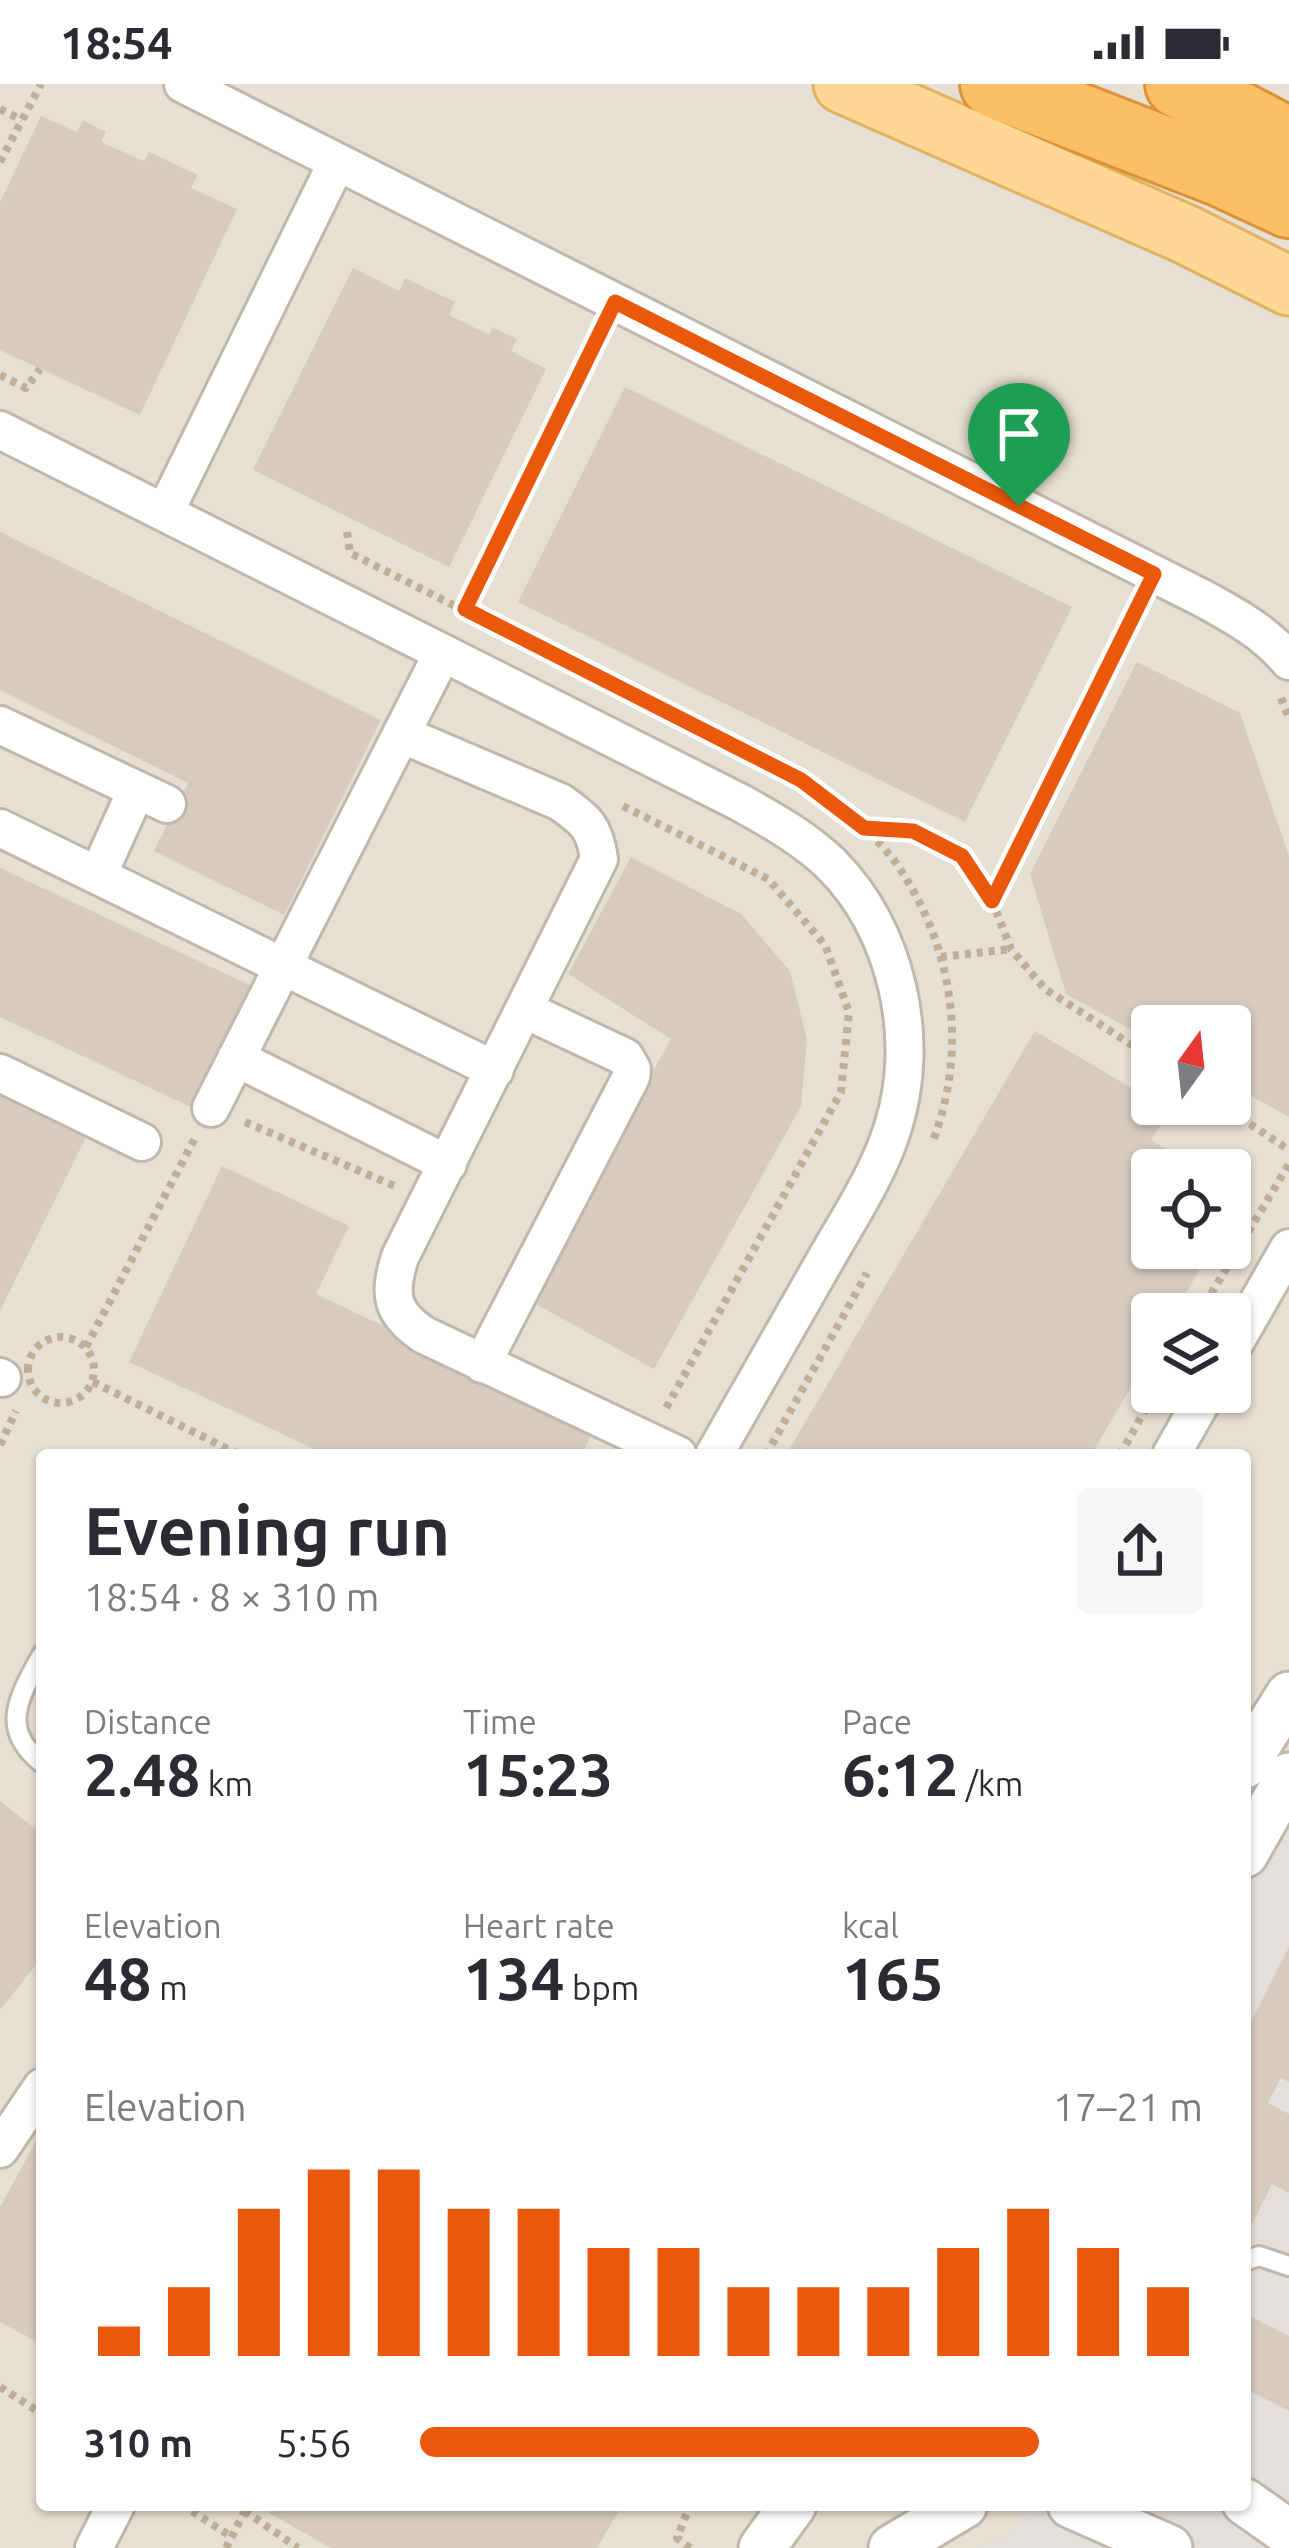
<!DOCTYPE html>
<meta charset="utf-8">
<style>
body{margin:0;font-family:Ubuntu,sans-serif;background:#f7f7f7;color:#2b2b33;height:100vh;display:flex;flex-direction:column;font-size:45px;white-space:nowrap}
*{box-sizing:border-box;margin:0}
p{font-size:39px;color:#7c7c81}
.icon{flex:none;width:66px;height:66px;fill:none;stroke:currentColor;stroke-width:2;stroke-linecap:round;stroke-linejoin:round}
.map{position:relative;flex:1;overflow:hidden}
.panel{position:absolute;left:36px;top:1365px;width:1215px;height:1062px;display:flex;flex-direction:column;background:#fff;border-radius:12px;box-shadow:0 3px 9px #0004}
.panel>*{flex:none}
.needle{width:78px;rotate:15deg}
.buttons{position:absolute;left:1131px;top:921px;display:grid;gap:24px}
.buttons a{display:grid;place-items:center;width:120px;height:120px;border-radius:12px;background:#fff;box-shadow:0 3px 9px #0004;font-size:60px}
.pin{position:absolute;display:grid;place-items:center;width:102px;height:102px;color:#fff;margin:-123px -51px;border-radius:50% 50% 50% 0;rotate:-45deg;box-shadow:0 0 12px #0007}
.pin .icon{rotate:45deg}
.round{display:grid;place-items:center;flex:none;width:126px;height:126px;border-radius:12px;background:#f7f7f7}
.headline{display:flex;align-items:center;justify-content:space-between;height:204px;padding:0 48px}
h1{font-size:66px;font-weight:700;line-height:90px}
.metrics{display:grid;grid-template-columns:repeat(3,1fr);gap:18px;height:204px;padding:12px 48px}
.metrics div{display:grid;align-content:center}
.metrics b{font-size:60px;font-weight:700}
.metrics small{font-size:33px;font-weight:400}
.metrics p{font-size:33px}
.chart{height:336px;padding:24px 48px}
.chart p{display:flex;justify-content:space-between}
.chart svg{width:100%;height:216px;margin-top:12px;stroke:#ea580c;stroke-width:6}
ul{padding:0 48px;list-style:none;font-size:39px}
li{display:grid;grid-template-columns:192px 144px 1fr;align-items:center;height:90px}
li i{height:30px;border-radius:15px;background:#ea580c}
.status{display:flex;justify-content:space-between;align-items:center;height:84px;padding:0 60px;background:#fff;direction:ltr}
.status svg{height:33px;fill:currentColor}
.map>svg:first-child{display:block}
.residential{fill:#e6dfd3;fill-rule:evenodd}
.industrial{fill:#e4dfda}
.building{fill:#d7cbbd}
.lines{fill:none;stroke-linecap:round;stroke-linejoin:round}
.service-casing{stroke:#c1b7aa;stroke-width:24}
.minor-casing{stroke:#c1b7aa;stroke-width:42}
.tertiary-casing{stroke:#c1b7aa;stroke-width:51}
.primary-casing{stroke:#e2b263;stroke-width:63}
.motorway-casing{stroke:#dc9235;stroke-width:72}
.path{stroke:#bfaf99;stroke-width:8;stroke-dasharray:6 6;stroke-linecap:butt}
.service{stroke:#fff;stroke-width:18}
.minor{stroke:#fff;stroke-width:36}
.tertiary{stroke:#fff;stroke-width:45}
.primary{stroke:#fdd793;stroke-width:57}
.motorway{stroke:#fdbf65;stroke-width:66}
.route-casing{stroke:#fff;stroke-width:24}
.route{stroke:#ea580c;stroke-width:15}
</style>
<div class="status"><b>18:54</b><svg viewBox="0 0 49 12"><path d="M0 12V9h3v3zM5 12V6h3v6zM10 12V3h3v9zM15 12V0h3v12zM26 1h20v11H26zM47 4h2v5h-2z"/></svg></div>
<div class="map">
<svg width="1289" height="2464" viewBox="0 0 1289 2464">
<rect width="100%" height="100%" fill="#f2ede5"/>
<path class="residential" d="M0 0H1289V2464H0ZM1152 942H1230V1020H1152ZM1152 1086H1230V1164H1152ZM1152 1230H1230V1308H1152ZM42 1371H1245V2421H42Z"/>
<path class="industrial" d="M1289 1707V2464H980L1015 2447 1030 2421H1245V1790Z"/>
<path class="building" d="M41 32 77 48 83 36 106 48 101 58 144 77 149 68 198 91 191 104 237 125 140 331 0 266V118Z
M353 184 399 207 405 194 455 218 449 231 489 251 492 243 517 255 511 267 546 285 449 483 253 386Z
M625 303 1072 523 965 738 518 518Z
M0 448 381 636 284 831 154 767 188 699 0 606Z
M1137 578 1240 629 1289 772V1033L1230 1000V942H1152V957L1066 910 1030 790Z
M631 773 741 830 790 887 807 956 801 1022 654 1285 525 1214 671 955 568 890Z
M0 784 254 903 197 1026 0 933Z
M1035 947 1152 1016V1020H1160L1170 1026 1151 1056 1202 1086H1152V1164H1212L1174 1230H1152V1267L1091 1371H786Z
M0 1005 88 1049 0 1227Z
M222 1082 349 1142 316 1210 595 1342 582 1371H327L129 1278Z
M0 1717 42 1750V1873L0 1926Z
M1289 1863V1998L1281 1994 1268 2019 1289 2030V2109L1272 2100 1245 2154V1950Z
M42 2046V2261L0 2238V2123Z
M1245 2230 1289 2252V2327L1245 2305Z
M274 2421H622L597 2464H331L269 2429Z"/>
<g class="lines">
<defs>
<path id="service" d="M42 1571C17 1615 0 1646 42 1679
M1245 2177 1259 2172 1289 2182"/>
<path id="minor" d="M183 0 1204 515C1235 532 1266 549 1289 577
M0 346 741 719C773 737 804 754 831 780 897 846 921 955 893 1043 879 1089 851 1131 827 1173 790 1239 752 1305 714 1371
M165 428 337 78
M0 641 167 720
M401 650 560 718C586 736 595 744 599 775L400 1173C388 1211 391 1229 424 1251L678 1371
M0 744 495 986
M98 791 136 707
M236 974 448 1080
M0 989 142 1058
M211 1024 442 570
M1230 1267 1289 1164
M482 1280 631 993 632 985 625 973 525 926
M0 1293 2 1294
M1171 1371 1207 1308
M0 2065 42 2003
M94 2464 116 2421"/>
<path id="tertiary" d="M1245 1681 1289 1611
M1245 1770 1289 1692
M1245 2418 1289 2449
M1071 2421 1169 2464
M762 2464 793 2421
M892 2464 964 2421"/>
<path id="primary" d="M843 0 1185 150 1289 202"/>
<path id="motorway" d="M994 0 1222 89 1289 120
M1179 0 1289 58"/>
</defs>
<use href="#service" class="service-casing"/>
<use href="#minor" class="minor-casing"/>
<use href="#tertiary" class="tertiary-casing"/>
<use href="#primary" class="primary-casing"/>
<use href="#motorway" class="motorway-casing"/>
<path class="path" d="M0 25 22 36
M0 78 41 0
M0 291 26 304 40 285
M347 448 350 469 801 696C834 722 874 747 898 782 954 865 968 964 933 1057
M464 526 600 248
M1281 614 1289 634
M623 722 768 795 825 861 849 928 841 1008 665 1326
M865 744 913 747 962 772 992 817 1011 865 1045 905 1152 974
M993 816 1138 523
M941 873 1011 865
M1220 1020 1289 1066
M245 1038 397 1103
M1199 1230 1289 1080
M28 1286a33 33 0 1 1 66 0a33 33 0 1 1-66 0Z
M86 1263 196 1052
M93 1298 240 1371
M0 1361 16 1327
M766 1371 867 1189
M1120 1371 1155 1308
M0 2303 42 2330
M182 2421 232 2453
M245 2427 298 2464
M226 2464 248 2421
M690 2464 677 2454 690 2421"/>
<use href="#service" class="service"/>
<use href="#minor" class="minor"/>
<use href="#tertiary" class="tertiary"/>
<use href="#primary" class="primary"/>
<use href="#motorway" class="motorway"/>
</g>
<g class="lines">
<defs>
<path id="route" d="M615 218 1154 490 992 817 962 772 913 747 864 744 801 696 465 525Z"/>
</defs>
<use href="#route" class="route-casing"/>
<use href="#route" class="route"/>
</g>
</svg>
<div class="buttons">
<a><svg class="needle" viewBox="-14 -14 28 28"><path d="M0-13l5 13h-10z" fill="#e53935"/><path d="M0 13l5-13h-10z" fill="#7c7c81"/></svg></a>
<a><svg class="icon" aria-label="locate" viewBox="0 0 24 24"><circle cx="12" cy="12" r="6"/><path d="M12 2v4M12 18v4M2 12h4M18 12h4"/></svg></a>
<a><svg class="icon" aria-label="layers" viewBox="0 0 24 24"><path d="M12 4l9 5-9 5-9-5zM3 14l9 5 9-5"/></svg></a>
</div>
<div class="pin" style="left:1019px;top:422px;background:#1e9e55"><svg class="icon" aria-label="arrive" viewBox="0 0 24 24"><path d="M6 21V4h12l-3 4 3 4H6"/></svg></div>
<section class="panel">
<div class="headline"><div><h1>Evening run</h1><p>18:54 · 8 × 310 m</p></div><a class="round"><svg class="icon" aria-label="share" viewBox="0 0 24 24"><path d="M12 15V3M7 8l5-5 5 5M5 13v7h14v-7"/></svg></a></div>
<div class="metrics">
<div><p>Distance</p><b>2.48<small> km</small></b></div>
<div><p>Time</p><b>15:23</b></div>
<div><p>Pace</p><b>6:12<small> /km</small></b></div>
</div>
<div class="metrics">
<div><p>Elevation</p><b>48<small> m</small></b></div>
<div><p>Heart rate</p><b>134<small> bpm</small></b></div>
<div><p>kcal</p><b>165</b></div>
</div>
<div class="chart"><p><span>Elevation</span>17–21 m</p>
<svg viewBox="0 0 160 44" preserveAspectRatio="none"><path d="M5 44V38M15 44V30M25 44V14M35 44V6M45 44V6M55 44V14M65 44V14M75 44V22M85 44V22M95 44V30M105 44V30M115 44V30M125 44V22M135 44V14M145 44V22M155 44V30"/></svg>
</div>
<ul>
<li><b>310 m</b>5:56<i style="width:79%"></i></li>
</ul>
</section>
</div>
